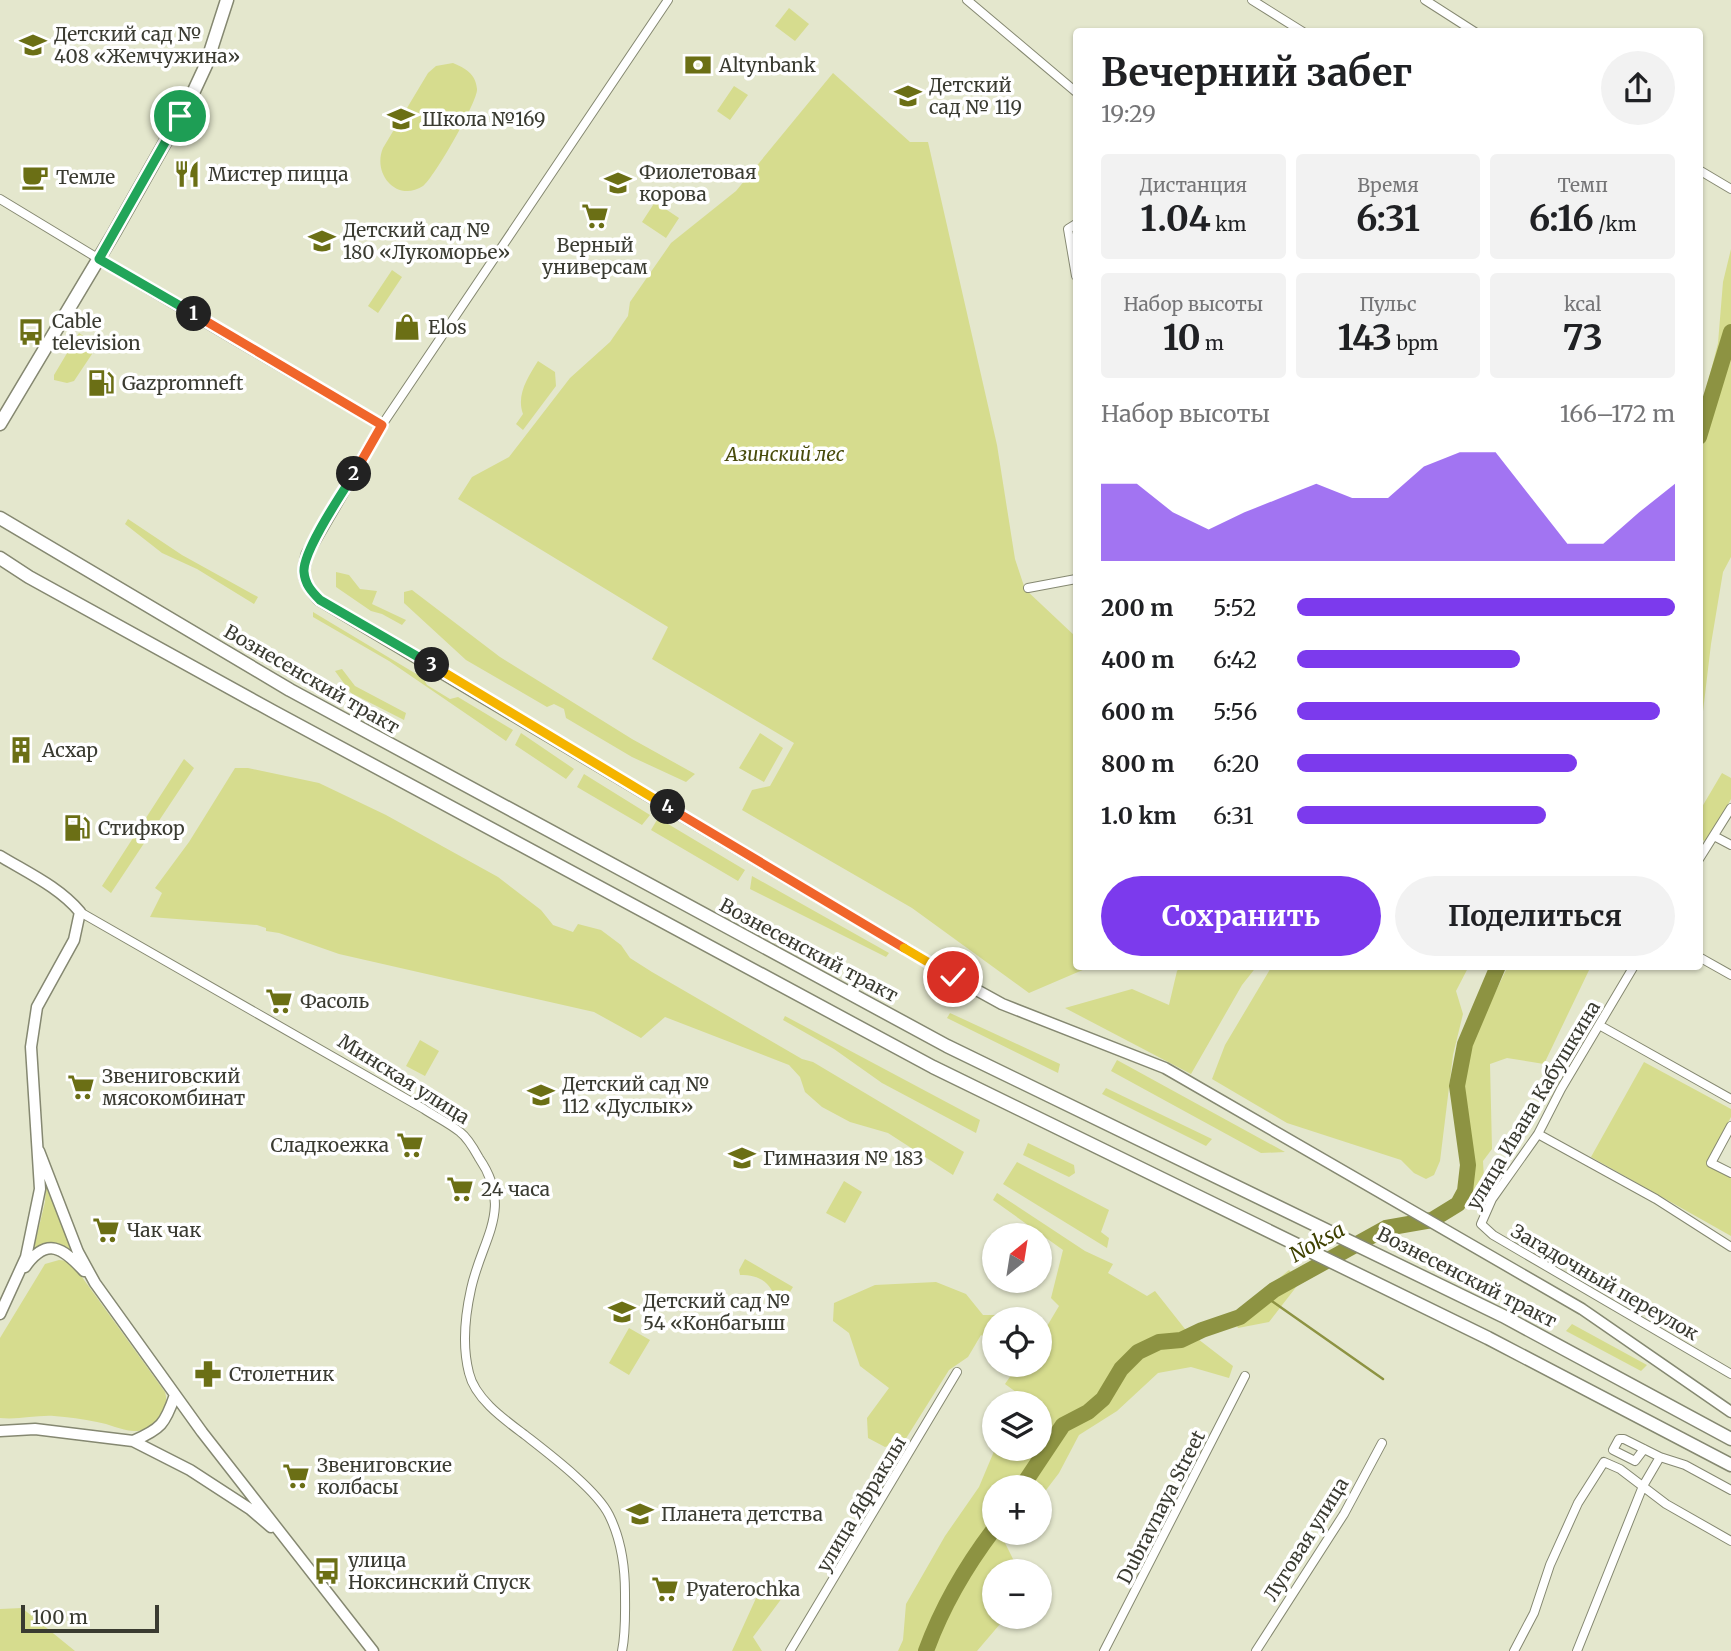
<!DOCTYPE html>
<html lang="ru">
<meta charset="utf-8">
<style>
body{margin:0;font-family:Merriweather,serif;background:#f2f2f2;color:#202124;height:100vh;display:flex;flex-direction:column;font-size:26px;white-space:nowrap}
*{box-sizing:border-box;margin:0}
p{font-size:23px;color:#757577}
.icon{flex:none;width:38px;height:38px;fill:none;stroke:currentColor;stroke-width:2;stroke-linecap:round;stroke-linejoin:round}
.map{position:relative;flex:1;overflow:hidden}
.panel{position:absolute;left:1073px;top:28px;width:630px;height:942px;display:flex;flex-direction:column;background:#fff;border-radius:7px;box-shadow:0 2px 5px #0004}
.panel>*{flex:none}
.needle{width:46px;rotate:30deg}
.controls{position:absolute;left:982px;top:1223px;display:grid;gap:14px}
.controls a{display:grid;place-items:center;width:70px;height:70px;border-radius:50%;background:#fff;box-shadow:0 2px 5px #0004;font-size:35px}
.scale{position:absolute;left:21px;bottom:18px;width:138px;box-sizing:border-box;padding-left:7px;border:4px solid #3a3b31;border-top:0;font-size:19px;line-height:24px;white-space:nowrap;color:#3a3b31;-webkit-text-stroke:5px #fff;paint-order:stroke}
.pin{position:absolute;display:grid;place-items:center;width:60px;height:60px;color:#fff;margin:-30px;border:4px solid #fff;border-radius:50%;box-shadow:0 2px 7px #0007}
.km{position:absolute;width:35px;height:35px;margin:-18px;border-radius:50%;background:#222;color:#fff;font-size:19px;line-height:35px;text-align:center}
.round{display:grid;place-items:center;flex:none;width:74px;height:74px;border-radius:37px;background:#f2f2f2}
.summary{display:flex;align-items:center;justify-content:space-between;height:119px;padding:0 28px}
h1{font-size:38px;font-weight:700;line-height:52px}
.metrics{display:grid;grid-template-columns:repeat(3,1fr);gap:10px;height:119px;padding:7px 28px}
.metrics div{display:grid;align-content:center;border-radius:7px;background:#f2f2f2;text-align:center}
.metrics b{font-size:35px;font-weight:700}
.metrics small{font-size:19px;font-weight:400}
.metrics p{font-size:19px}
.chart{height:196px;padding:14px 28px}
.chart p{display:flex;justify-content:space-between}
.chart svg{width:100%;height:126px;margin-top:7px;fill:#7c3aed;opacity:.7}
.button{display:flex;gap:14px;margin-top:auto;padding:14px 28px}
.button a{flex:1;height:80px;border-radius:42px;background:#7c3aed;color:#fff;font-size:28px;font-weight:700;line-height:80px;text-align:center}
.button a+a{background:#f2f2f2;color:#202124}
ul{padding:0 28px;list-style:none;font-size:23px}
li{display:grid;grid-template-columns:112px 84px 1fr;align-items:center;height:52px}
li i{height:18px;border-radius:9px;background:#7c3aed}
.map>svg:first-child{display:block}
.green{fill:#d6dc8e}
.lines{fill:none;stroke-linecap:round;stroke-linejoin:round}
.stream{stroke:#8d9342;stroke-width:2.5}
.river{stroke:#8d9342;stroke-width:16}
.minor-casing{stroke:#858871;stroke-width:10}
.tertiary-casing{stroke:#858871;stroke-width:13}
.secondary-casing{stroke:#858871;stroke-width:15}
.primary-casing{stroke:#858871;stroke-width:15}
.minor{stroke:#fff;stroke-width:8}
.tertiary{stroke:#fff;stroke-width:10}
.secondary{stroke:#fff;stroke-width:12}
.primary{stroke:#fff;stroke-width:12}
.split-1-casing{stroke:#fff;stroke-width:14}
.split-2-casing{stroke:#fff;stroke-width:14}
.split-3-casing{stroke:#fff;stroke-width:14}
.split-4-casing{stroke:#fff;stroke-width:14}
.split-5-casing{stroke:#fff;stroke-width:14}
.split-6-casing{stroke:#fff;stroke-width:14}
.split-1{stroke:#22a559;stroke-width:9}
.split-2{stroke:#f0652b;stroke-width:9}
.split-3{stroke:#22a559;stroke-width:9}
.split-4{stroke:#f5b400;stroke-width:9}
.split-5{stroke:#f0652b;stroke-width:9}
.split-6{stroke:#f5b400;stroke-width:9}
.labels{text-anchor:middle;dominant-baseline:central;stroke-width:7;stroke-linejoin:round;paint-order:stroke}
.poi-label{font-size:19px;fill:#3a3b31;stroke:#fff;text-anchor:start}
.park-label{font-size:19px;font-style:italic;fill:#484b0c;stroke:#fff}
.street-label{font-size:19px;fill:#3a3b31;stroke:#fff}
.water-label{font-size:21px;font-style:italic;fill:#3e4000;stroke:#fff}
</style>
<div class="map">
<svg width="1731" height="1651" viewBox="0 0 1731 1651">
<rect width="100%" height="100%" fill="#e4e7cd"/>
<path class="green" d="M789 8 809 24 795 41 775 26Z
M453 63C465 68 476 74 477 89 478 101 434 178 423 186 397 203 372 174 383 148L428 73 436 66Z
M833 73 910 142H928L997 445 1015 559 1025 589 1076 637V966H1092L1029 993 912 908 742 810 752 790 770 786 794 743 652 659 668 627 458 499 472 477 509 457 570 378 610 342 628 316 630 302 671 243 736 191Z
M734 86 748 95 730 120 717 111Z
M655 202 679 218 666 238 642 222Z
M1731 249V557L1723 572 1711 644 1699 745V418L1718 343 1723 282Z
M392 270 402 277 378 313 368 306Z
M79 333 91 341 92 354 74 381 67 383 54 380V375Z
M538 361 555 372 556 386 523 430 516 424 523 414C516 395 528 377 538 361Z
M128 519 182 555 258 597 254 604 197 569 162 553 125 524Z
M336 572 349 575 360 589 377 591 372 604 406 620 402 625 382 614 371 611 336 587Z
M412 590 500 657 632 739 695 774 686 782 632 757 566 718 564 709 554 704 547 707 466 660 404 603V592Z
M313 612 423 678 427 685 450 699 458 697 513 730 506 741 389 661 313 617Z
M342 669 355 686 406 713 404 720 351 693 335 671Z
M521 733 574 769 566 779 515 745Z
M760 733 783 748 764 782 739 768Z
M184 759 194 768 111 893 102 886Z
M235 768H248L319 783 386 815 498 877 541 910 553 925 573 932 578 924 601 930 621 945 630 958 652 972 802 1059 813 1062 964 1152 953 1175 888 1133 850 1122 822 1107 805 1092 800 1077 789 1065 665 1017 641 1038 594 1012 339 954 279 933 266 931V928L257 925 150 917 162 893 155 888 189 842Z
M1722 773 1731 778V799L1707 842 1699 838V812Z
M584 774 650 815 642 825 577 787Z
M658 818 745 870 738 881 651 830Z
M752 876 889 953 886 957 750 889Z
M1181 966H1257L1242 985 1191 1074 1065 1008 1132 989 1169 1005 1177 971Z
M1272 966H1469L1456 991 1463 1014 1453 1055 1440 1161 1434 1175 1426 1179 1414 1173 1401 1160 1287 1123 1212 1079 1225 1045Z
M1508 966H1591L1544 1064 1507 1058 1490 1064 1492 1149 1483 1161 1484 1178 1480 1191 1469 1193 1473 1171 1466 1130 1462 1085 1469 1046Z
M950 1013 1060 1064 1058 1073 947 1018Z
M785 1016 980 1120 976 1133 882 1083 834 1049 783 1020Z
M420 1040 439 1051 425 1076 406 1066Z
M1117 1060 1285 1152 1261 1153 1111 1071Z
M1644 1062 1731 1109V1117L1706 1164 1731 1177V1236L1591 1157Z
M1106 1088 1212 1139 1206 1146 1102 1094Z
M1028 1143 1074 1165 1075 1173 1069 1177 1023 1155Z
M1017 1162 1109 1210 1101 1232 1109 1238 1107 1248 1003 1184Z
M844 1181 862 1192 845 1223 826 1213Z
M46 1187 77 1258C61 1247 51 1236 33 1251L45 1202Z
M997 1193 1085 1251 1113 1264 1108 1273 1147 1296 1155 1291 1185 1329 1233 1366 1229 1378 1191 1367 1158 1373 1117 1411 1079 1435 1059 1473 1040 1498V1488H994V1533H1012L1005 1543 1019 1571 994 1572V1617H1006L977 1651H898L903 1640 906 1604 945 1536 979 1487 995 1449H1040V1404L1020 1395 1005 1384 1018 1365H1040V1338L1059 1306 1051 1298 1063 1250 993 1200Z
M745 1259 793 1287 783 1303 777 1304C772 1283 761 1275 740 1275L739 1270Z
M59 1260 68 1261 74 1266 165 1392C171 1411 154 1432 133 1431 121 1430 109 1424 97 1422 83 1419 68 1417 54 1416 36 1415 18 1420 0 1418V1338L45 1264Z
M1289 1270 1300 1282 1269 1322 1238 1328 1233 1317Z
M936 1282 966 1294 983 1315H1004L1008 1319 994 1320V1343L981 1335 968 1357 949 1370 905 1440 885 1447 868 1438 867 1418 889 1388 860 1366 849 1333 833 1321 834 1303 875 1285Z
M1572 1324 1647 1365 1641 1371 1566 1331Z
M629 1328 650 1340 629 1375 609 1363Z
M762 1585 777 1586 782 1598 753 1637 762 1651H732Z
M22 1608 75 1651H0V1609Z"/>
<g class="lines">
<path class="stream" d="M1266 1297 1383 1379"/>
<path class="river" d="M1699 437 1731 332
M1021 1488 1063 1425 1088 1412 1103 1399 1121 1369 1138 1352 1159 1342 1181 1340 1202 1330 1240 1317 1274 1290 1386 1228 1432 1220 1458 1204 1465 1191 1468 1165 1457 1086 1465 1044 1498 966
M926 1651C942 1607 966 1566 994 1529"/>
<defs>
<path id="minor" d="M967 0 1076 92
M1252 0 1303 32
M1425 0 1475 32
M1699 170 1731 189
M0 199 99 259
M1076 224 1068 229 1076 276
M382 425 668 0
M1028 588 1076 579
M1714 836 1731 845
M1699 859 1731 808
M80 912 424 1109C436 1117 449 1123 460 1132 468 1138 474 1149 479 1158 514 1209 482 1238 471 1289 465 1316 462 1346 469 1373 475 1399 505 1420 525 1435 548 1453 597 1490 609 1515 621 1539 625 1566 625 1593 625 1613 626 1632 622 1651
M1699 957 1731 975
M1634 966 1561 1089 1538 1134 1492 1199 1481 1224 1493 1235 1731 1374
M1599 1025 1731 1099
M1731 1126 1711 1163 1731 1173
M1538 1134 1656 1199 1731 1247
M1644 1449 1635 1461 1613 1450 1619 1439H1624L1660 1457 1685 1465 1731 1490
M790 1651 957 1372
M1104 1651 1245 1376
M1256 1651 1344 1514 1382 1443
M1514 1651 1534 1613 1550 1565 1578 1503 1604 1462 1620 1469 1666 1504 1731 1541
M1577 1651 1643 1486 1660 1457"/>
<path id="tertiary" d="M99 259 382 425 307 554C301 576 304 583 319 600L953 977 1002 1004 1165 1068 1582 1309 1731 1412
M0 856C28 873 59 887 80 912L74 940 37 1007 31 1047 40 1189 26 1257 0 1314
M39 1151 78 1252 95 1283 202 1432 373 1651
M25 1267C47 1236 63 1248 84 1271
M0 1431 35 1429 133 1441 190 1470 250 1509 271 1527
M133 1441C161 1429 165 1424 175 1395"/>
<path id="secondary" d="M0 424 114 233 193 93 206 65 227 0"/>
<path id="primary" d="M0 518 290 690 947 1046 1503 1316 1731 1439
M0 558 29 577 274 712 933 1067 1488 1338 1731 1465"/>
</defs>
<use href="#minor" class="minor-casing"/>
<use href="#tertiary" class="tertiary-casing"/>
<use href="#secondary" class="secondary-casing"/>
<use href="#primary" class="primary-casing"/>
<use href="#minor" class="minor"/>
<use href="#tertiary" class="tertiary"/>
<use href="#secondary" class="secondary"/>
<use href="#primary" class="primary"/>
</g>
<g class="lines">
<defs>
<path id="split-1" d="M180 116 99 259 194 314"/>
<path id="split-2" d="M194 314 382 425 354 474"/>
<path id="split-3" d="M354 474C342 493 302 552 304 572 305 584 311 591 320 600L432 665"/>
<path id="split-4" d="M432 665 668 807"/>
<path id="split-5" d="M668 807 904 948"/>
<path id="split-6" d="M904 948 953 977"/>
</defs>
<use href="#split-1" class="split-1-casing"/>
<use href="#split-2" class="split-2-casing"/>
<use href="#split-3" class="split-3-casing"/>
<use href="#split-4" class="split-4-casing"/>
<use href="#split-5" class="split-5-casing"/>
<use href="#split-6" class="split-6-casing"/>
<use href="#split-1" class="split-1"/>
<use href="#split-2" class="split-2"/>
<use href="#split-3" class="split-3"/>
<use href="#split-4" class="split-4"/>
<use href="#split-5" class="split-5"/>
<use href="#split-6" class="split-6"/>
</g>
<defs>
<symbol id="school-bare" viewBox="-9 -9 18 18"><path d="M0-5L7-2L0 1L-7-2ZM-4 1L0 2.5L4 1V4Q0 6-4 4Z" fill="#6b6f15" stroke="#fff" stroke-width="2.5" paint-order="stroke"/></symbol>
<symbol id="bank-bare" viewBox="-9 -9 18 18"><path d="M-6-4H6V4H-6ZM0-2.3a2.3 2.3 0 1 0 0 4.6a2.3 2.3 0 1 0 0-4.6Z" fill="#6b6f15" stroke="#fff" stroke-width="2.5" paint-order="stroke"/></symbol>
<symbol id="restaurant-bare" viewBox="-9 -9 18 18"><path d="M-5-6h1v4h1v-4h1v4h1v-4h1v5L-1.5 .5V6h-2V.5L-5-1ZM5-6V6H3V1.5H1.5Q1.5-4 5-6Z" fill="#6b6f15" stroke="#fff" stroke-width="2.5" paint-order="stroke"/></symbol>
<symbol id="cafe-bare" viewBox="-9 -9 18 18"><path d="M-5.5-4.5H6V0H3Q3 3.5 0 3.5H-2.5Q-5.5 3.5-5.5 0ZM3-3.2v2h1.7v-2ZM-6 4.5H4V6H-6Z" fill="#6b6f15" stroke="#fff" stroke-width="2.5" paint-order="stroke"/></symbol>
<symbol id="supermarket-bare" viewBox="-9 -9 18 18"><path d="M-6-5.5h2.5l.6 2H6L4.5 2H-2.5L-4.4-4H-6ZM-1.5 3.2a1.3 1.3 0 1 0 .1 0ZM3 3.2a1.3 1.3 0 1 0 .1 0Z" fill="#6b6f15" stroke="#fff" stroke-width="2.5" paint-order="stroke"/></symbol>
<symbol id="shop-bare" viewBox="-9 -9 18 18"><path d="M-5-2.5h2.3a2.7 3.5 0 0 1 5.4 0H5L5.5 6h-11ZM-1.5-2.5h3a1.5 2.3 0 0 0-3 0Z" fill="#6b6f15" stroke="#fff" stroke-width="2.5" paint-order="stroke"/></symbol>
<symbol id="bus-bare" viewBox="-9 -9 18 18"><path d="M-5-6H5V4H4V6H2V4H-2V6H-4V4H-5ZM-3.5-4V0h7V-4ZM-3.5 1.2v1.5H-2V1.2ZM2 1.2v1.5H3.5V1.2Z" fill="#6b6f15" stroke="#fff" stroke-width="2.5" paint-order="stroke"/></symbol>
<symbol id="fuel-bare" viewBox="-9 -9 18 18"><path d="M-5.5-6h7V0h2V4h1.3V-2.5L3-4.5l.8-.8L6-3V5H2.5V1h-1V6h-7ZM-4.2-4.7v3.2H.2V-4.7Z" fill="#6b6f15" stroke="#fff" stroke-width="2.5" paint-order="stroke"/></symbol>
<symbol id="building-bare" viewBox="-9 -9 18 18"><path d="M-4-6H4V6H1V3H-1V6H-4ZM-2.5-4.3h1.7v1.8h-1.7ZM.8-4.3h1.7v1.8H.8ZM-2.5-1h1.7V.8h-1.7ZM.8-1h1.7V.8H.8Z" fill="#6b6f15" stroke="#fff" stroke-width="2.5" paint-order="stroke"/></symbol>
<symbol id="pharmacy-bare" viewBox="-9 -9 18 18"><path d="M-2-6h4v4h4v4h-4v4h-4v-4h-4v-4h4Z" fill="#6b6f15" stroke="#fff" stroke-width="2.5" paint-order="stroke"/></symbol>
</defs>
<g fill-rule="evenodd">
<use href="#school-bare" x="14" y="26" width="38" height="38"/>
<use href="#bank-bare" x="679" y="46" width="38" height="38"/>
<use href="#school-bare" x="889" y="77" width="38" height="38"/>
<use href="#school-bare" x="382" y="100" width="38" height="38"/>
<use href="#restaurant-bare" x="168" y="155" width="38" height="38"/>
<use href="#cafe-bare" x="16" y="158" width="38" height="38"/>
<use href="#school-bare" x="599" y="164" width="38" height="38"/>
<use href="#supermarket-bare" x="576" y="197" width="38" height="38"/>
<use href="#school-bare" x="303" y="222" width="38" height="38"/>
<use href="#shop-bare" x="388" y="308" width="38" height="38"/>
<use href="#bus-bare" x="12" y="313" width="38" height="38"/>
<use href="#fuel-bare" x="82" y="364" width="38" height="38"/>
<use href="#building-bare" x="2" y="731" width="38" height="38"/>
<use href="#fuel-bare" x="58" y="809" width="38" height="38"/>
<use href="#supermarket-bare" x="260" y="982" width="38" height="38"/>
<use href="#supermarket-bare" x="62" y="1068" width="38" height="38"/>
<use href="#school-bare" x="522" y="1076" width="38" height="38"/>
<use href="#supermarket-bare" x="391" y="1126" width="38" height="38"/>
<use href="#school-bare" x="723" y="1139" width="38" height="38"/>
<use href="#supermarket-bare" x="441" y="1170" width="38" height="38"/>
<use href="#supermarket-bare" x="87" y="1211" width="38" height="38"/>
<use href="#school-bare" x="603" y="1293" width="38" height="38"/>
<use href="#pharmacy-bare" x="189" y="1355" width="38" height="38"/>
<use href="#supermarket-bare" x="277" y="1457" width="38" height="38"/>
<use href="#school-bare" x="621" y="1495" width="38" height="38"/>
<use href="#bus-bare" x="308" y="1552" width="38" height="38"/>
<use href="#supermarket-bare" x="646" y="1570" width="38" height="38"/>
</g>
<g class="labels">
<g class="poi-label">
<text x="54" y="34">Детский сад №<tspan x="54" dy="22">408 «Жемчужина»</tspan></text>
<text x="719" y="65">Altynbank</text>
<text x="929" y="85">Детский<tspan x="929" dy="22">сад № 119</tspan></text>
<text x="422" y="119">Школа №169</text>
<text x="639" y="172">Фиолетовая<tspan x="639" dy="22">корова</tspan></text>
<text x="208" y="174">Мистер пицца</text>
<text x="56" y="177">Темле</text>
<text x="343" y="230">Детский сад №<tspan x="343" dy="22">180 «Лукоморье»</tspan></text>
<text x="595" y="245" text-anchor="middle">Верный<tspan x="595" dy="22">универсам</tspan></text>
<text x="52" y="321">Cable<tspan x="52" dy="22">television</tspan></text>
<text x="428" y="327">Elos</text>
<text x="122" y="383">Gazpromneft</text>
<text x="42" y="750">Асхар</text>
<text x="98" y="828">Стифкор</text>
<text x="300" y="1001">Фасоль</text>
<text x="102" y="1076">Звениговский<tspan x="102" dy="22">мясокомбинат</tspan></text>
<text x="562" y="1084">Детский сад №<tspan x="562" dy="22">112 «Дуслык»</tspan></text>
<text x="389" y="1145" text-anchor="end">Сладкоежка</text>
<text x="763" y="1158">Гимназия № 183</text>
<text x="481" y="1189">24 часа</text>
<text x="127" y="1230">Чак чак</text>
<text x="643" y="1301">Детский сад №<tspan x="643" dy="22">54 «Конбагыш</tspan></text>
<text x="229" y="1374">Столетник</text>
<text x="317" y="1465">Звениговские<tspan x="317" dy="22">колбасы</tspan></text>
<text x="661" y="1514">Планета детства</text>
<text x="348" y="1560">улица<tspan x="348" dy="22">Ноксинский Спуск</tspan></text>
<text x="686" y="1589">Pyaterochka</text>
</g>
<g class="park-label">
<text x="785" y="454">Азинский лес</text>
</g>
<g class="street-label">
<text transform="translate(312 679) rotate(30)">Вознесенский тракт</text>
<text transform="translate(809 950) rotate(28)">Вознесенский тракт</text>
<text transform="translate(404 1079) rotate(32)">Минская улица</text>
<text transform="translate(1533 1105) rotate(-59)">улица Ивана Кабушкина</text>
<text transform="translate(1467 1277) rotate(27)">Вознесенский тракт</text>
<text transform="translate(1605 1282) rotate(30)">Загадочный переулок</text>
<text transform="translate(861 1504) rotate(-59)">улица Яфраклы</text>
<text transform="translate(1161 1507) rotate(-63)">Dubravnaya Street</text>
<text transform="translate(1306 1539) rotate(-58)">Луговая улица</text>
</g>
<g class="water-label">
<text transform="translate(1317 1242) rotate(-29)">Noksa</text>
</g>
</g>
</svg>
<div class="controls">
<a><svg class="needle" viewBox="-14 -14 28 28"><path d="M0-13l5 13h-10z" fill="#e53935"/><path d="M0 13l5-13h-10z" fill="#757577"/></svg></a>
<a><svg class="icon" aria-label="locate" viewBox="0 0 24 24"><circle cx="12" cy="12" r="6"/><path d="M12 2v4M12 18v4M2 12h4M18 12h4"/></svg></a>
<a><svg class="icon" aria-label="layers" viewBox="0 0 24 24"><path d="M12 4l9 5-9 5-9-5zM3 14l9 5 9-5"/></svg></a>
<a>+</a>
<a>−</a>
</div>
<div class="scale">100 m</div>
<div class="pin" style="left:180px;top:116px;background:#1e9e55"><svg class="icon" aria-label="arrive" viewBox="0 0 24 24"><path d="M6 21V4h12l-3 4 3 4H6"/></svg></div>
<div class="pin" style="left:953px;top:977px;background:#d93025"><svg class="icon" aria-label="check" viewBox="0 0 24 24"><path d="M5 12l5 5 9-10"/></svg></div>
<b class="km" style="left:194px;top:314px">1</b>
<b class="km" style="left:354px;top:474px">2</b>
<b class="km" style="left:432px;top:665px">3</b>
<b class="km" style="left:668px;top:807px">4</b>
<section class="panel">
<div class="summary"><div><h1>Вечерний забег</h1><p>19:29</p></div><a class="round"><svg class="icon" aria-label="share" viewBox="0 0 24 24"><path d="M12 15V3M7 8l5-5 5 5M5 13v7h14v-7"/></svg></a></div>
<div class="metrics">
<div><p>Дистанция</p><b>1.04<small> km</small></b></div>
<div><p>Время</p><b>6:31</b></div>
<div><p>Темп</p><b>6:16<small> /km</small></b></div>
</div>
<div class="metrics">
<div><p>Набор высоты</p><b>10<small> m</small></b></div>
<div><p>Пульс</p><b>143<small> bpm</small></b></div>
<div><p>kcal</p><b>73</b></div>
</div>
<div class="chart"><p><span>Набор высоты</span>166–172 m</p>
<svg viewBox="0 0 160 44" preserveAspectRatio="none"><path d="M0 44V17L10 17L20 27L30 33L40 27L50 22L60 17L70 22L80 22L90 11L100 6L110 6L120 22L130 38L140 38L150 27L160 17V44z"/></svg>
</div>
<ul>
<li><b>200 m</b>5:52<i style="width:100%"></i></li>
<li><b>400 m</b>6:42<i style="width:59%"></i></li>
<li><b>600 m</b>5:56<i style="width:96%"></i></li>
<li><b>800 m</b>6:20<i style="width:74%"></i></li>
<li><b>1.0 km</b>6:31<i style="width:66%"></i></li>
</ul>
<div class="button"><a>Сохранить</a><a>Поделиться</a></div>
</section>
</div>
